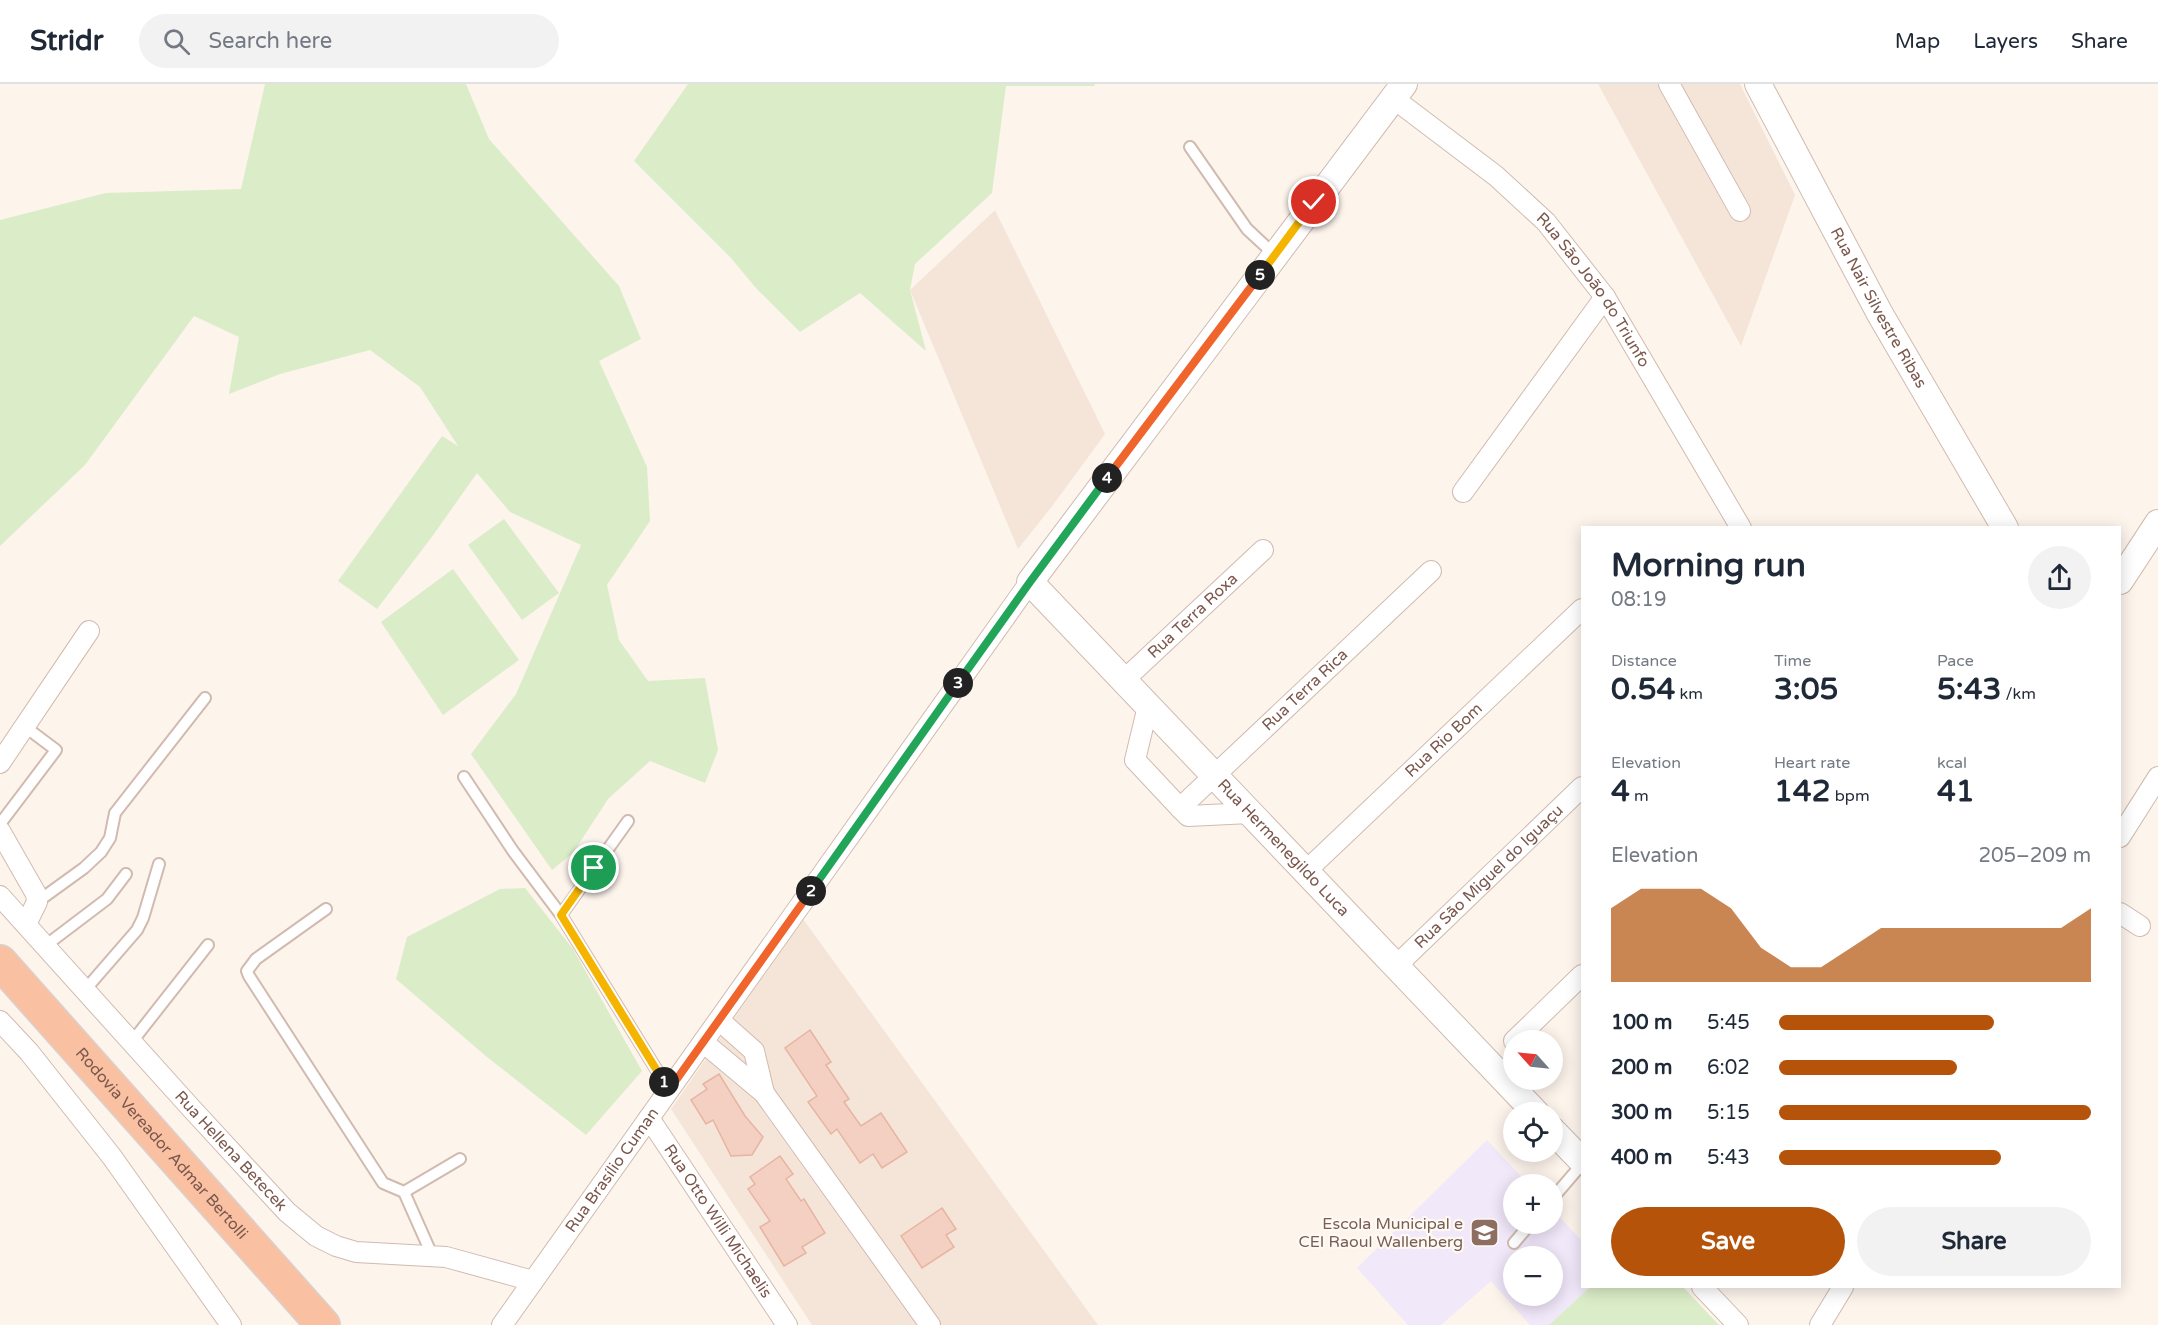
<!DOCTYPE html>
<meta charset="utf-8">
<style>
body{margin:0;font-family:"Varela Round",sans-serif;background:#f2f2f3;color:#1f2937;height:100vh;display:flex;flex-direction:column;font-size:22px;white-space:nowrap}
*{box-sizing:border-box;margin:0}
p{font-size:20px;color:#747a83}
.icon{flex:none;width:33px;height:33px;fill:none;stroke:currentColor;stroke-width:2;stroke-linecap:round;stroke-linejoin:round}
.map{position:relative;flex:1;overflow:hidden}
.side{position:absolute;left:1581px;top:442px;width:540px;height:762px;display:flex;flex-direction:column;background:#fff;border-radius:0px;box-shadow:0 3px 15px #0003}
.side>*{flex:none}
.needle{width:39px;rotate:297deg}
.fabs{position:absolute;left:1503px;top:946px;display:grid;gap:12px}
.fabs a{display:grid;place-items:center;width:60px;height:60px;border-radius:50%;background:#fff;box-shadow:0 3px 15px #0003;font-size:30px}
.pin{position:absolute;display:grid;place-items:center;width:51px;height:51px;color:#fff;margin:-26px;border:3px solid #fff;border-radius:50%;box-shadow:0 2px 6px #0007}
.km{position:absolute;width:30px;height:30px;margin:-15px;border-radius:50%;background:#222;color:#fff;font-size:16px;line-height:30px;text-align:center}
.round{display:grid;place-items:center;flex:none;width:63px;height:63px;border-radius:32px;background:#f2f2f3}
.overview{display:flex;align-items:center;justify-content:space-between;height:102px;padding:0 30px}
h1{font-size:33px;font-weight:800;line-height:45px}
.stats{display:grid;grid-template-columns:repeat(3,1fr);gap:9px;height:102px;padding:6px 30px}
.stats div{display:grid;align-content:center}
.stats b{font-size:30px;font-weight:800}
.stats small{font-size:16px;font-weight:400}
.stats p{font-size:16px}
.chart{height:168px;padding:12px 30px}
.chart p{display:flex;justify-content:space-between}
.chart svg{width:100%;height:108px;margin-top:6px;fill:#b45309;opacity:.7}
.action{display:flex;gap:12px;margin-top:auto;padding:12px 30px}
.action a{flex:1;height:69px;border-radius:36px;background:#b45309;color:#fff;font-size:24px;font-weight:800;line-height:69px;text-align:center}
.action a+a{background:#f2f2f3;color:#1f2937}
ul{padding:0 30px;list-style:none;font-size:20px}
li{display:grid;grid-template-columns:96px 72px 1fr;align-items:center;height:45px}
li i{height:15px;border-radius:8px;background:#b45309}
header{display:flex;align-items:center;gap:36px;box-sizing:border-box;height:84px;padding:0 30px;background:#fff;border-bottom:2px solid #e0e1e3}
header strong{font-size:28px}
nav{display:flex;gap:33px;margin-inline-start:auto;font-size:21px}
.search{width:420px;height:54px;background:#f2f2f3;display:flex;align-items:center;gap:15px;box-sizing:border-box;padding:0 21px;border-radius:33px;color:#747a83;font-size:22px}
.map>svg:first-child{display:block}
.residential{fill:#f5e5d9}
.education{fill:#f1e8fa;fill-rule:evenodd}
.green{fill:#dbedc8}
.building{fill:#f4d0c2;stroke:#e7b4a2;stroke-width:1.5}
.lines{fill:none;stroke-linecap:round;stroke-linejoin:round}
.service-casing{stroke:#d1baaf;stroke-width:14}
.minor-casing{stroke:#d1baaf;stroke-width:22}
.tertiary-casing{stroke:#d1baaf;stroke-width:28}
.trunk-casing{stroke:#dad0cd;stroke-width:36}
.service{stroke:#fff;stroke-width:10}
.minor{stroke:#fff;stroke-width:20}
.tertiary{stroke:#fff;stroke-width:26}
.trunk{stroke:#fac0a2;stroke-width:33}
.split-1-casing{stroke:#fff;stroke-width:12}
.split-2-casing{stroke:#fff;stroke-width:12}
.split-3-casing{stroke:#fff;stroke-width:12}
.split-4-casing{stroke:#fff;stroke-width:12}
.split-5-casing{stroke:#fff;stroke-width:12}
.split-6-casing{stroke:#fff;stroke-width:12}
.split-1{stroke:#f5b400;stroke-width:8}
.split-2{stroke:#f0652b;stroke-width:8}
.split-3{stroke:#22a559;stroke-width:8}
.split-4{stroke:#22a559;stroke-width:8}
.split-5{stroke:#f0652b;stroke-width:8}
.split-6{stroke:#f5b400;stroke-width:8}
.labels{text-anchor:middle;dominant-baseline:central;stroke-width:4.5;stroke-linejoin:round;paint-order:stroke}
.street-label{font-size:16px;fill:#7b574c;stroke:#fff9f3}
.education-label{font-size:16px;fill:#785e54;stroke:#fff9f3;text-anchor:end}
</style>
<header>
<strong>Stridr</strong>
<div class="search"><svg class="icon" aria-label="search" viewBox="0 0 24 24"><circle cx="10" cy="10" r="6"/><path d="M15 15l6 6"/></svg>Search here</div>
<nav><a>Map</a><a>Layers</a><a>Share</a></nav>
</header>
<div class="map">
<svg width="2158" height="1241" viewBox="0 0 2158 1241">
<rect width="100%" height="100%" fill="#fdf4ec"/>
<path class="residential" d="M1598 0H1740L1795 111 1741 262Z
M995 126 1105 350 1053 421 1018 465 910 206Z
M803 835 1098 1241H812L671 1025Z"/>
<path class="education" d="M1487 1056 1529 1101H1514V1140H1552L1553 1126 1582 1157V1203H1590L1549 1241H1530L1491 1197 1441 1241H1408L1357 1184ZM1514 1173H1552V1212H1514Z"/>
<path class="green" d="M265 0H466L489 55 619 202 641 255 599 277 647 383 650 437 607 501 619 556 648 597 705 594 718 666 705 699 650 677 608 715 573 769 552 786 471 670 516 610 581 461 510 428 477 389 434 450 377 525 338 497 442 352 458 362 420 303 370 266 280 290 229 310 239 253 194 232 85 381 0 462V136L106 109 241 105Z
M688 0H1095L1094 2H1006L992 109 915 180 910 206 926 267 860 209 800 248 755 203 731 174 634 77Z
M504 435 559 509 522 536 468 461Z
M453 485 519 576 443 631 381 538Z
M525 804 573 865 642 987 586 1051 487 973 396 895 407 853 500 805Z
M1590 1203H1683L1719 1241H1549Z"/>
<path class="building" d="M810 946 831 978 826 981 849 1015 844 1018 861 1042 881 1029 907 1068 882 1084 873 1070 860 1079 837 1045 831 1050 808 1018 817 1012 785 964Z
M719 990 745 1032 763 1053 752 1071 731 1072 713 1036 706 1040 691 1016 707 1005 703 1000Z
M780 1072 793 1090 786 1095 801 1117 804 1115 825 1149 802 1163 806 1169 784 1182 760 1143 770 1137 748 1105 755 1100 750 1093Z
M942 1124 956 1145 946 1151 954 1163 922 1184 901 1152Z"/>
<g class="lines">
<defs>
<path id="service" d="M1190 63 1247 145 1275 171
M464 693 513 767 561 831 669 1006
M0 740 56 666 24 642
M37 818 84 784 101 768 110 754 115 729 205 614
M326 825 256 875 247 887 249 892 383 1099 404 1108 432 1171
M561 831 628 737
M45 862 107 815 126 790
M85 906 137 846 143 834 159 780
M131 959 208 861
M404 1108 460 1075
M1552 1115 1582 1080
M1514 1159 1530 1140"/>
<g id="minor">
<path d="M1669 0 1740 127"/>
<path id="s1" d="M1393 14 1496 92 1546 138 1605 213 1741 444"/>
<path d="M1463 408 1605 213"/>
<path id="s2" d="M1124 596 1263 466"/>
<path d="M1148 622 1135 676 1180 724 1188 732 1250 729"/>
<path d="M0 679 89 547"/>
<path id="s3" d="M1180 724 1431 487"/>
<path d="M0 747 36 810 37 818 26 840"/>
<path d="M2120 753 2158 693"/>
<path id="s4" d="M1306 787 1582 525"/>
<path id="s5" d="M0 812 191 1024 287 1128 316 1152 336 1162 356 1168 446 1173 533 1197"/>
<path d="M2120 829 2140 842"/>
<path id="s6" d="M1396 882 1582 703"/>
<path d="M719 936 754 967 764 1009"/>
<path d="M0 937 29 968 112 1073 231 1241"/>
<path d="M1514 957 1582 891"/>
<path d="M703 958 764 1009 930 1241"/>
<path id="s7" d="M649 1034 787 1241"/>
<path d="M1702 1203 1738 1241"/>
<path id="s8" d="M502 1241 1030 498"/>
<path d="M1820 1241 1843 1203"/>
</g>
<g id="tertiary">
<path id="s9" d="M1404 0 1030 498 1536 1029"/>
<path id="s10" d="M1758 0 1880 230 2005 444"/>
<path d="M2120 497 2158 439"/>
<path d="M1552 1046 1582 1077"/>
</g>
<g id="trunk">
<path id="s11" d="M0 878 323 1241"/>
</g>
</defs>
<use href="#service" class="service-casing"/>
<use href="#minor" class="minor-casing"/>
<use href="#tertiary" class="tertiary-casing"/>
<use href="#trunk" class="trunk-casing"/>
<use href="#service" class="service"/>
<use href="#minor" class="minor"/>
<use href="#tertiary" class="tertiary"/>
<use href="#trunk" class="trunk"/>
</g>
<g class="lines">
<defs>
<path id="split-1" d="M594 784 561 831 664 998"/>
<path id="split-2" d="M664 998 669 1006 811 807"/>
<path id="split-3" d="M811 807 958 599"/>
<path id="split-4" d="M958 599 1030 498 1107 394"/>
<path id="split-5" d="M1107 394 1260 191"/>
<path id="split-6" d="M1260 191 1314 118"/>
</defs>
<use href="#split-1" class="split-1-casing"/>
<use href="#split-2" class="split-2-casing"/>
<use href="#split-3" class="split-3-casing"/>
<use href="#split-4" class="split-4-casing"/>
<use href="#split-5" class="split-5-casing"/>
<use href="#split-6" class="split-6-casing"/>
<use href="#split-1" class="split-1"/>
<use href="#split-2" class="split-2"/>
<use href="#split-3" class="split-3"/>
<use href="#split-4" class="split-4"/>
<use href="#split-5" class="split-5"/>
<use href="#split-6" class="split-6"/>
</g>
<defs>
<symbol id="school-square" viewBox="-11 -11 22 22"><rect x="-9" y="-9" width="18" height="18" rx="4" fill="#8d6e63" stroke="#fff9f3"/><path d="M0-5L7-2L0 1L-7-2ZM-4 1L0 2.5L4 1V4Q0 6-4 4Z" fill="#fff"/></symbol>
</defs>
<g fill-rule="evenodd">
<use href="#school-square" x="1468" y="1132" width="33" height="33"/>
</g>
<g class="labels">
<g class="street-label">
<text stroke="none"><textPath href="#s1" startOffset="280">Rua São João do Triunfo</textPath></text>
<text stroke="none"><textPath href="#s10" startOffset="254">Rua Nair Silvestre Ribas</textPath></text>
<text stroke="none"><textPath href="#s2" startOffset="94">Rua Terra Roxa</textPath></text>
<text stroke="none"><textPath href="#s3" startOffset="172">Rua Terra Rica</textPath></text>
<text stroke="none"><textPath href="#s4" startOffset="190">Rua Rio Bom</textPath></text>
<text stroke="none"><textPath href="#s9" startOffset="990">Rua Hermenegildo Luca</textPath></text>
<text stroke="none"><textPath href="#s6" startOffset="129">Rua São Miguel do Iguaçu</textPath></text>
<text stroke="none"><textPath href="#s11" startOffset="243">Rodovia Vereador Admar Bertolli</textPath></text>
<text stroke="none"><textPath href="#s5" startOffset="344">Rua Hellena Betecek</textPath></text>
<text stroke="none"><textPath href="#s8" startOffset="190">Rua Brasílio Cuman</textPath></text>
<text stroke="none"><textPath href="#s7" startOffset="124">Rua Otto Willi Michaelis</textPath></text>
</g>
<g class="education-label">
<text x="1463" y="1140">Escola Municipal e<tspan x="1463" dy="18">CEI Raoul Wallenberg</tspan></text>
</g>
</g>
</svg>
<div class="fabs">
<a><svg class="needle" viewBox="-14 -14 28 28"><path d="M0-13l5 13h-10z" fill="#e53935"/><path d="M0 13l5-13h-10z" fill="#747a83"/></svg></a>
<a><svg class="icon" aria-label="locate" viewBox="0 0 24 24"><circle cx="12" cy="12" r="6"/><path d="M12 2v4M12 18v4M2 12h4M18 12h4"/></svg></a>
<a>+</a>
<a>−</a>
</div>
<div class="pin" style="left:594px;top:784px;background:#1e9e55"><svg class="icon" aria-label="arrive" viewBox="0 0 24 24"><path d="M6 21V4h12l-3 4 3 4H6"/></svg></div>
<div class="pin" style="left:1314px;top:118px;background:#d93025"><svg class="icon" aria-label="check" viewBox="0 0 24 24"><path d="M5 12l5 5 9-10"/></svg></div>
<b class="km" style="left:664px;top:998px">1</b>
<b class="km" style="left:811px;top:807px">2</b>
<b class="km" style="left:958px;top:599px">3</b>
<b class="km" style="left:1107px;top:394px">4</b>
<b class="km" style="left:1260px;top:191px">5</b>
<section class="side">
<div class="overview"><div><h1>Morning run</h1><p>08:19</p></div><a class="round"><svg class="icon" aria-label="share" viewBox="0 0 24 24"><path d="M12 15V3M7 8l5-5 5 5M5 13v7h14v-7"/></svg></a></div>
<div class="stats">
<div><p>Distance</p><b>0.54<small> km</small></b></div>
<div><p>Time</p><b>3:05</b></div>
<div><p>Pace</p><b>5:43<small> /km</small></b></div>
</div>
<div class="stats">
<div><p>Elevation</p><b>4<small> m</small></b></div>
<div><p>Heart rate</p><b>142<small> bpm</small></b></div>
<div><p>kcal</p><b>41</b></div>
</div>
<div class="chart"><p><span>Elevation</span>205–209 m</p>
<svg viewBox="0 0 160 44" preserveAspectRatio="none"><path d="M0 44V14L10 6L20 6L30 6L40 14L50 30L60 38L70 38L80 30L90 22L100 22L110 22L120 22L130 22L140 22L150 22L160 14V44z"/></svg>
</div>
<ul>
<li><b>100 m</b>5:45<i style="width:69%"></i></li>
<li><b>200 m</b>6:02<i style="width:57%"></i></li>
<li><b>300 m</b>5:15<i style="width:100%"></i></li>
<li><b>400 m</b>5:43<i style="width:71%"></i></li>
</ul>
<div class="action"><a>Save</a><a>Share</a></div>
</section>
</div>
